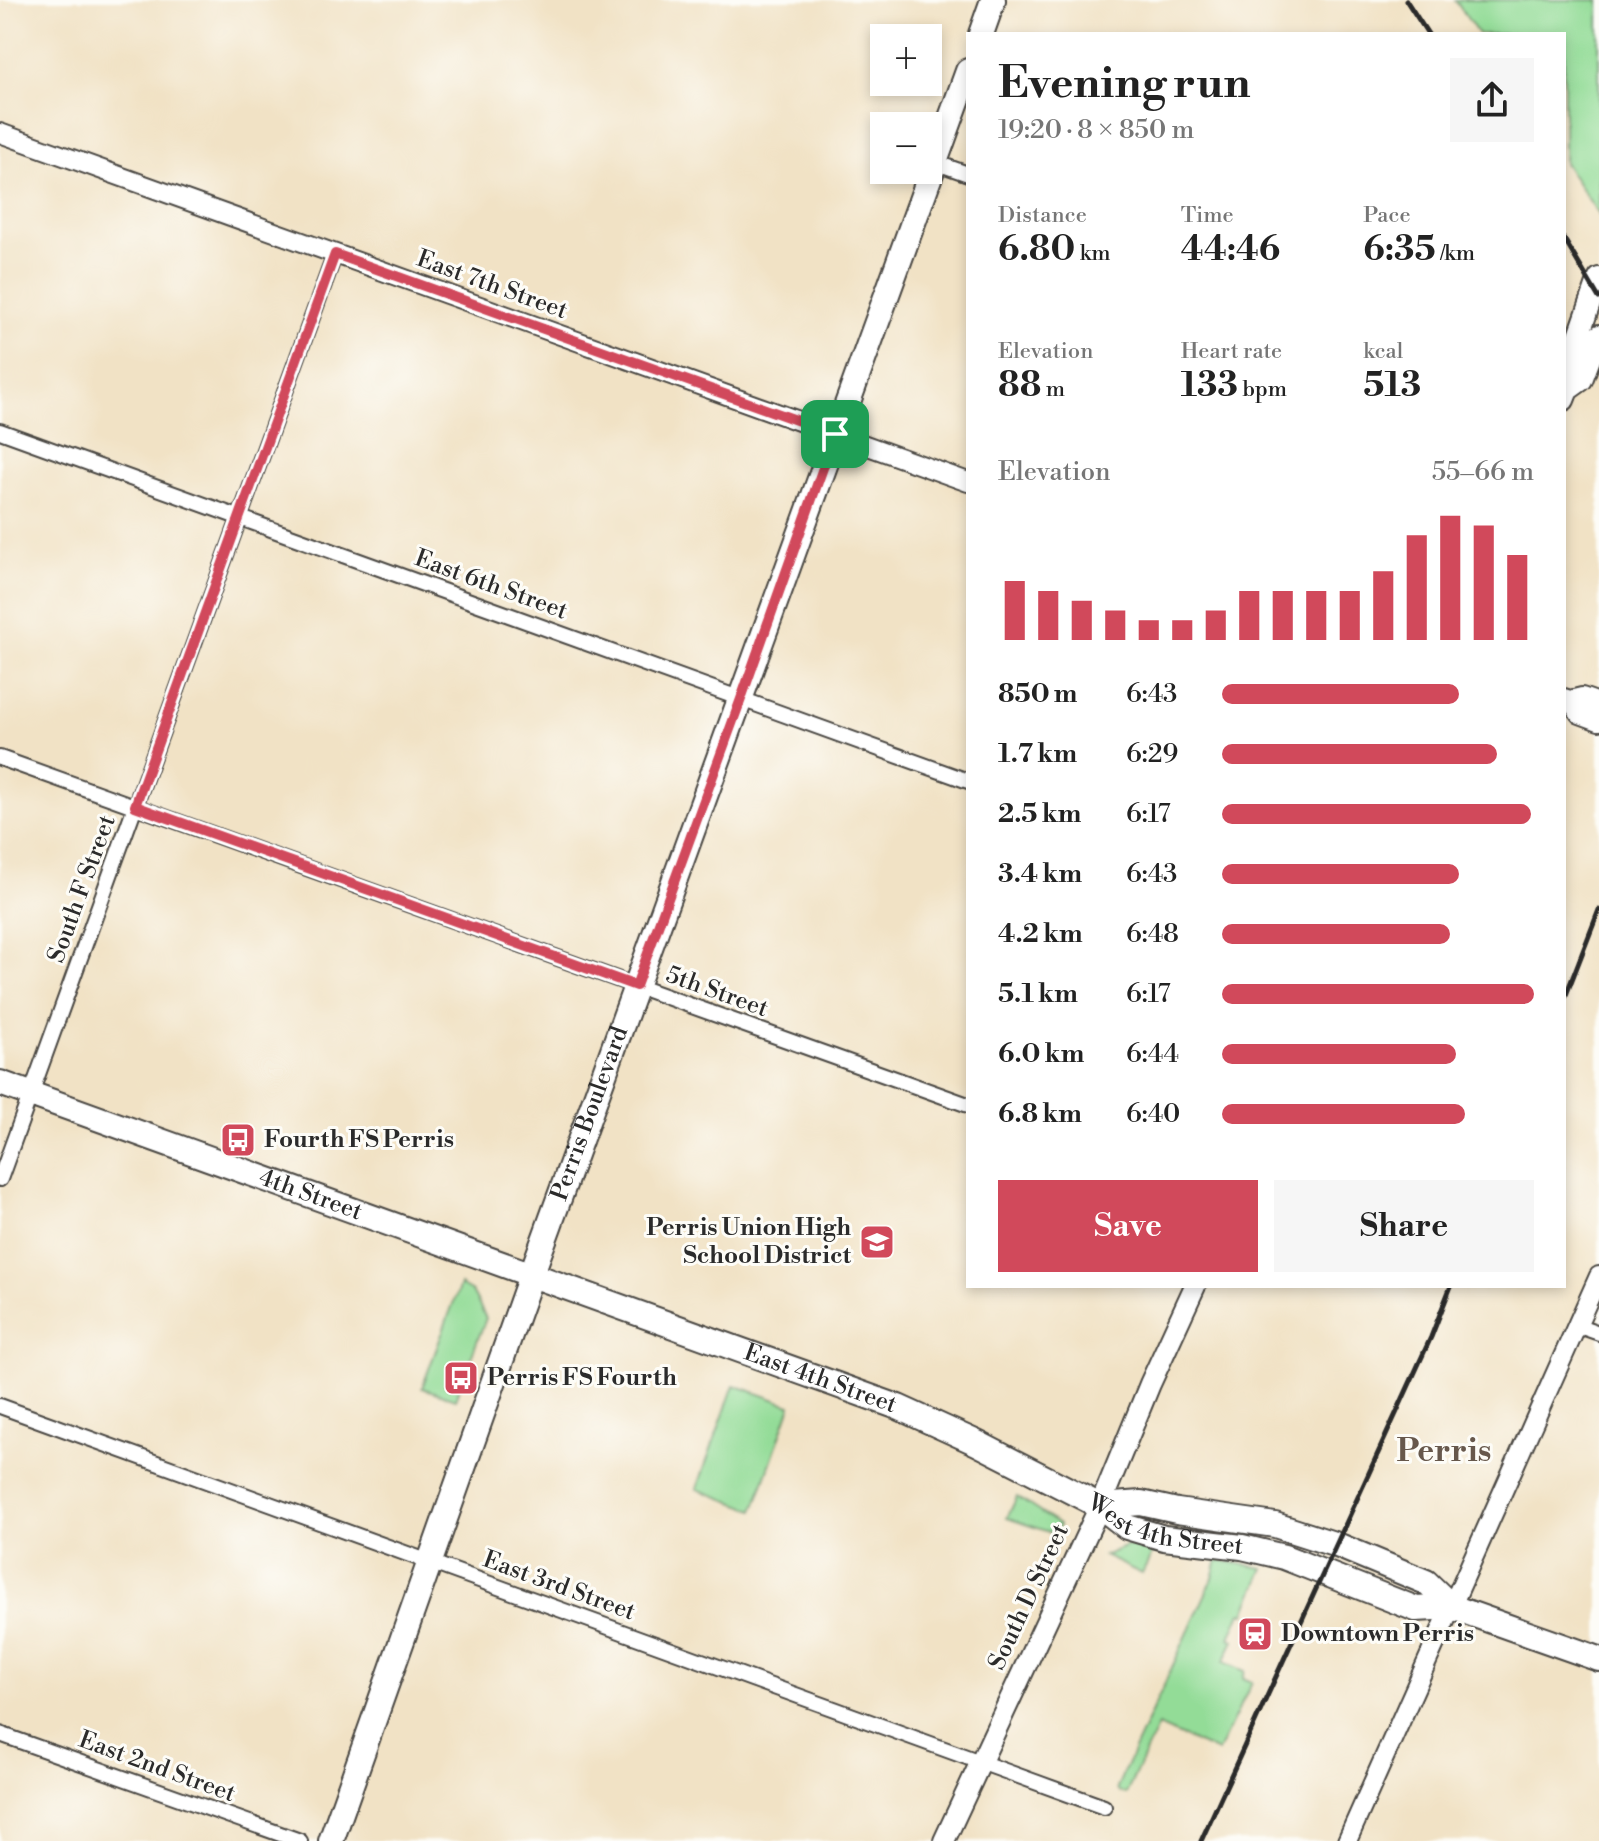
<!DOCTYPE html>
<meta charset="utf-8">
<style>
body{margin:0;font-family:"Libre Bodoni",serif;background:#f6f6f6;color:#222;height:100vh;display:flex;flex-direction:column;font-size:30px;white-space:nowrap}
*{box-sizing:border-box;margin:0}
p{font-size:26px;color:#767676}
.icon{flex:none;width:44px;height:44px;fill:none;stroke:currentColor;stroke-width:2;stroke-linecap:round;stroke-linejoin:round}
.map{position:relative;flex:1;overflow:hidden}
.panel{position:absolute;left:966px;top:32px;width:600px;height:1256px;display:flex;flex-direction:column;background:#fff;border-radius:0px;box-shadow:0 4px 12px #0003}
.panel>*{flex:none}
.tools{position:absolute;left:870px;top:24px;display:grid;gap:16px}
.tools a{display:grid;place-items:center;width:72px;height:72px;border-radius:0px;background:#fff;box-shadow:0 4px 12px #0003;font-size:40px}
.pin{position:absolute;display:grid;place-items:center;width:68px;height:68px;color:#fff;margin:-34px;border-radius:16px;box-shadow:0 4px 12px #0006}
.round{display:grid;place-items:center;flex:none;width:84px;height:84px;border-radius:0px;background:#f6f6f6}
.headline{display:flex;align-items:center;justify-content:space-between;height:136px;padding:0 32px}
h1{font-size:44px;font-weight:700;line-height:60px}
.stats{display:grid;grid-template-columns:repeat(3,1fr);gap:12px;height:136px;padding:8px 32px}
.stats div{display:grid;align-content:center}
.stats b{font-size:34px;font-weight:700}
.stats small{font-size:22px;font-weight:400}
.stats p{font-size:22px}
.chart{height:224px;padding:16px 32px}
.chart p{display:flex;justify-content:space-between}
.chart svg{width:100%;height:144px;margin-top:8px;stroke:#d1495b;stroke-width:6}
.cta{display:flex;gap:16px;margin-top:auto;padding:16px 32px}
.cta a{flex:1;height:92px;border-radius:0px;background:#d1495b;color:#fff;font-size:32px;font-weight:700;line-height:92px;text-align:center}
.cta a+a{background:#f6f6f6;color:#222}
ul{padding:0 32px;list-style:none;font-size:26px}
li{display:grid;grid-template-columns:128px 96px 1fr;align-items:center;height:60px}
li i{height:20px;border-radius:10px;background:#d1495b}
.map>svg:first-child{display:block}
.green{fill:#93dc97;stroke:#5f8461;stroke-width:2}
.lines{fill:none;stroke-linecap:round;stroke-linejoin:round}
.minor-casing{stroke:#494642;stroke-width:18}
.tertiary-casing{stroke:#494642;stroke-width:22}
.secondary-casing{stroke:#494642;stroke-width:24}
.primary-casing{stroke:#494642;stroke-width:28}
.minor{stroke:#fff;stroke-width:14}
.tertiary{stroke:#fff;stroke-width:18}
.secondary{stroke:#fff;stroke-width:20}
.primary{stroke:#fff;stroke-width:24}
.rail{stroke:#2b2b2b;stroke-width:5}
.route-casing{stroke:#fff;stroke-width:16}
.route{stroke:#d1495b;stroke-width:10}
.labels{text-anchor:middle;dominant-baseline:central;stroke-width:6;stroke-linejoin:round;paint-order:stroke}
.street-label{font-size:24px;fill:#2b2b2b;stroke:#fdfcf7}
.poi-label{font-size:24px;font-weight:bold;fill:#2b2b2b;stroke:#fdfcf7;text-anchor:start}
.district-label{font-size:32px;font-weight:bold;fill:#67584c;stroke:#fdfcf7}
</style>
<div class="map">
<svg width="1599" height="1841" viewBox="0 0 1599 1841">
<rect width="100%" height="100%" fill="#fdfcf7"/>
<filter id="ink" filterUnits="userSpaceOnUse"><feTurbulence type="fractalNoise" baseFrequency=".0125" numOctaves="2"/><feDisplacementMap in="SourceGraphic" scale="16" xChannelSelector="R" yChannelSelector="G"/><feConvolveMatrix kernelMatrix="1 2 1 2 8 2 1 2 1" color-interpolation-filters="sRGB"/></filter>
<filter id="wash" filterUnits="userSpaceOnUse"><feTurbulence type="fractalNoise" baseFrequency=".006" numOctaves="4" result="noise"/><feDisplacementMap in="SourceGraphic" scale="32" xChannelSelector="R" yChannelSelector="G"/><feGaussianBlur stdDeviation="1.8" result="paint"/><feColorMatrix in="noise" values="0 0 0 0 0 0 0 0 0 0 0 0 0 0 0 0 0 1.4 0 .05"/><feComposite in="paint" operator="in"/></filter>
<g filter="url(#wash)">
<rect width="100%" height="100%" fill="#f1e2c5"/>
<path class="green" d="M1455 0H1599V215L1564 163V34H1478Z
M460 1285 472 1292 486 1318 455 1399 422 1388Z
M734 1385 791 1405 754 1510 697 1489Z
M1017 1497 1059 1525 1057 1535 1007 1518Z
M1126 1546 1154 1550 1142 1574 1104 1556Z
M1218 1560 1264 1568 1245 1613 1241 1612 1230 1638 1234 1640 1224 1662 1245 1671 1243 1678 1252 1682 1218 1752 1158 1726 1126 1794 1118 1791 1117 1787 1213 1578Z"/>
</g>
<g filter="url(#ink)">
<g class="lines">
<defs>
<path id="minor" d="M934 162 968 174
M0 431 968 781
M0 758 968 1105
M0 1179 335 254
M1576 1325 1599 1333
M0 1406 1104 1807
M0 1734 300 1841"/>
<path id="tertiary" d="M0 133 968 482
M1564 698 1570 700 1580 714 1599 721
M1570 700 1582 697 1599 703
M1347 1841 1599 1276"/>
<path id="secondary" d="M1568 390 1564 378 1599 278
M1564 400 1568 390 1582 380 1599 335
M944 1841 1100 1506 1150 1384 1195 1286"/>
<g id="primary">
<path d="M981 34 993 0"/>
<path id="s1" d="M0 1083 898 1407 977 1443 1100 1506 1127 1527 1164 1538 1242 1547 1284 1557 1416 1609 1452 1607 1599 1659"/>
<path d="M1100 1506 1141 1503 1177 1511 1275 1525 1337 1545 1426 1582 1452 1607"/>
<path id="s2" d="M331 1841 532 1273 968 71"/>
</g>
</defs>
<use href="#minor" class="minor-casing"/>
<use href="#tertiary" class="tertiary-casing"/>
<use href="#secondary" class="secondary-casing"/>
<use href="#primary" class="primary-casing"/>
<use href="#minor" class="minor"/>
<use href="#tertiary" class="tertiary"/>
<use href="#secondary" class="secondary"/>
<use href="#primary" class="primary"/>
<path class="rail" d="M1406 0 1428 34
M1564 239 1599 298
M1564 1000 1599 910
M1201 1841 1431 1337 1451 1286"/>
</g>
</g>
<g class="lines" filter="url(#ink)">
<defs>
<path id="route" d="M335 254 835 434 741 699 636 986 135 806Z"/>
</defs>
<use href="#route" class="route-casing"/>
<use href="#route" class="route"/>
</g>
<defs>
<symbol id="bus-square" viewBox="-11 -11 22 22"><rect x="-9" y="-9" width="18" height="18" rx="4" fill="#d1495b" stroke="#fdfcf7"/><path d="M-5-6H5V4H4V6H2V4H-2V6H-4V4H-5ZM-3.5-4V0h7V-4ZM-3.5 1.2v1.5H-2V1.2ZM2 1.2v1.5H3.5V1.2Z" fill="#fff"/></symbol>
<symbol id="school-square" viewBox="-11 -11 22 22"><rect x="-9" y="-9" width="18" height="18" rx="4" fill="#d1495b" stroke="#fdfcf7"/><path d="M0-5L7-2L0 1L-7-2ZM-4 1L0 2.5L4 1V4Q0 6-4 4Z" fill="#fff"/></symbol>
<symbol id="station-square" viewBox="-11 -11 22 22"><rect x="-9" y="-9" width="18" height="18" rx="4" fill="#d1495b" stroke="#fdfcf7"/><path d="M-3-6H3Q5-6 5-4V2Q5 4 3 4L4.5 6H3L1.5 4h-3L-3 6H-4.5L-3 4Q-5 4-5 2V-4Q-5-6-3-6ZM-3.5-4v3h7v-3ZM-3.5 1v1.5H-2V1ZM2 1v1.5H3.5V1Z" fill="#fff"/></symbol>
</defs>
<g fill-rule="evenodd">
<use href="#bus-square" x="218" y="1120" width="40" height="40"/>
<use href="#school-square" x="857" y="1222" width="40" height="40"/>
<use href="#bus-square" x="441" y="1358" width="40" height="40"/>
<use href="#station-square" x="1235" y="1614" width="40" height="40"/>
</g>
<g class="labels">
<g class="street-label">
<text transform="translate(492 285) rotate(20)">East 7th Street</text>
<text transform="translate(491 585) rotate(20)">East 6th Street</text>
<text transform="translate(82 889) rotate(-70)">South F Street</text>
<text transform="translate(717 992) rotate(20)">5th Street</text>
<text stroke="none"><textPath href="#s2" startOffset="772">Perris Boulevard</textPath></text>
<text stroke="none"><textPath href="#s1" startOffset="330">4th Street</textPath></text>
<text stroke="none"><textPath href="#s1" startOffset="872">East 4th Street</textPath></text>
<text stroke="none"><textPath href="#s1" startOffset="1250">West 4th Street</textPath></text>
<text transform="translate(559 1586) rotate(20)">East 3rd Street</text>
<text transform="translate(1029 1597) rotate(-65)">South D Street</text>
<text transform="translate(157 1767) rotate(20)">East 2nd Street</text>
</g>
<g class="poi-label">
<text x="264" y="1140">Fourth FS Perris</text>
<text x="851" y="1228" text-anchor="end">Perris Union High<tspan x="851" dy="28">School District</tspan></text>
<text x="487" y="1378">Perris FS Fourth</text>
<text x="1281" y="1634">Downtown Perris</text>
</g>
<g class="district-label">
<text x="1444" y="1451">Perris</text>
</g>
</g>
</svg>
<div class="tools">
<a>+</a>
<a>−</a>
</div>
<div class="pin" style="left:835px;top:434px;background:#1e9e55"><svg class="icon" aria-label="arrive" viewBox="0 0 24 24"><path d="M6 21V4h12l-3 4 3 4H6"/></svg></div>
<section class="panel">
<div class="headline"><div><h1>Evening run</h1><p>19:20 · 8 × 850 m</p></div><a class="round"><svg class="icon" aria-label="share" viewBox="0 0 24 24"><path d="M12 15V3M7 8l5-5 5 5M5 13v7h14v-7"/></svg></a></div>
<div class="stats">
<div><p>Distance</p><b>6.80<small> km</small></b></div>
<div><p>Time</p><b>44:46</b></div>
<div><p>Pace</p><b>6:35<small> /km</small></b></div>
</div>
<div class="stats">
<div><p>Elevation</p><b>88<small> m</small></b></div>
<div><p>Heart rate</p><b>133<small> bpm</small></b></div>
<div><p>kcal</p><b>513</b></div>
</div>
<div class="chart"><p><span>Elevation</span>55–66 m</p>
<svg viewBox="0 0 160 44" preserveAspectRatio="none"><path d="M5 44V26M15 44V29M25 44V32M35 44V35M45 44V38M55 44V38M65 44V35M75 44V29M85 44V29M95 44V29M105 44V29M115 44V23M125 44V12M135 44V6M145 44V9M155 44V18"/></svg>
</div>
<ul>
<li><b>850 m</b>6:43<i style="width:76%"></i></li>
<li><b>1.7 km</b>6:29<i style="width:88%"></i></li>
<li><b>2.5 km</b>6:17<i style="width:99%"></i></li>
<li><b>3.4 km</b>6:43<i style="width:76%"></i></li>
<li><b>4.2 km</b>6:48<i style="width:73%"></i></li>
<li><b>5.1 km</b>6:17<i style="width:100%"></i></li>
<li><b>6.0 km</b>6:44<i style="width:75%"></i></li>
<li><b>6.8 km</b>6:40<i style="width:78%"></i></li>
</ul>
<div class="cta"><a>Save</a><a>Share</a></div>
</section>
</div>
